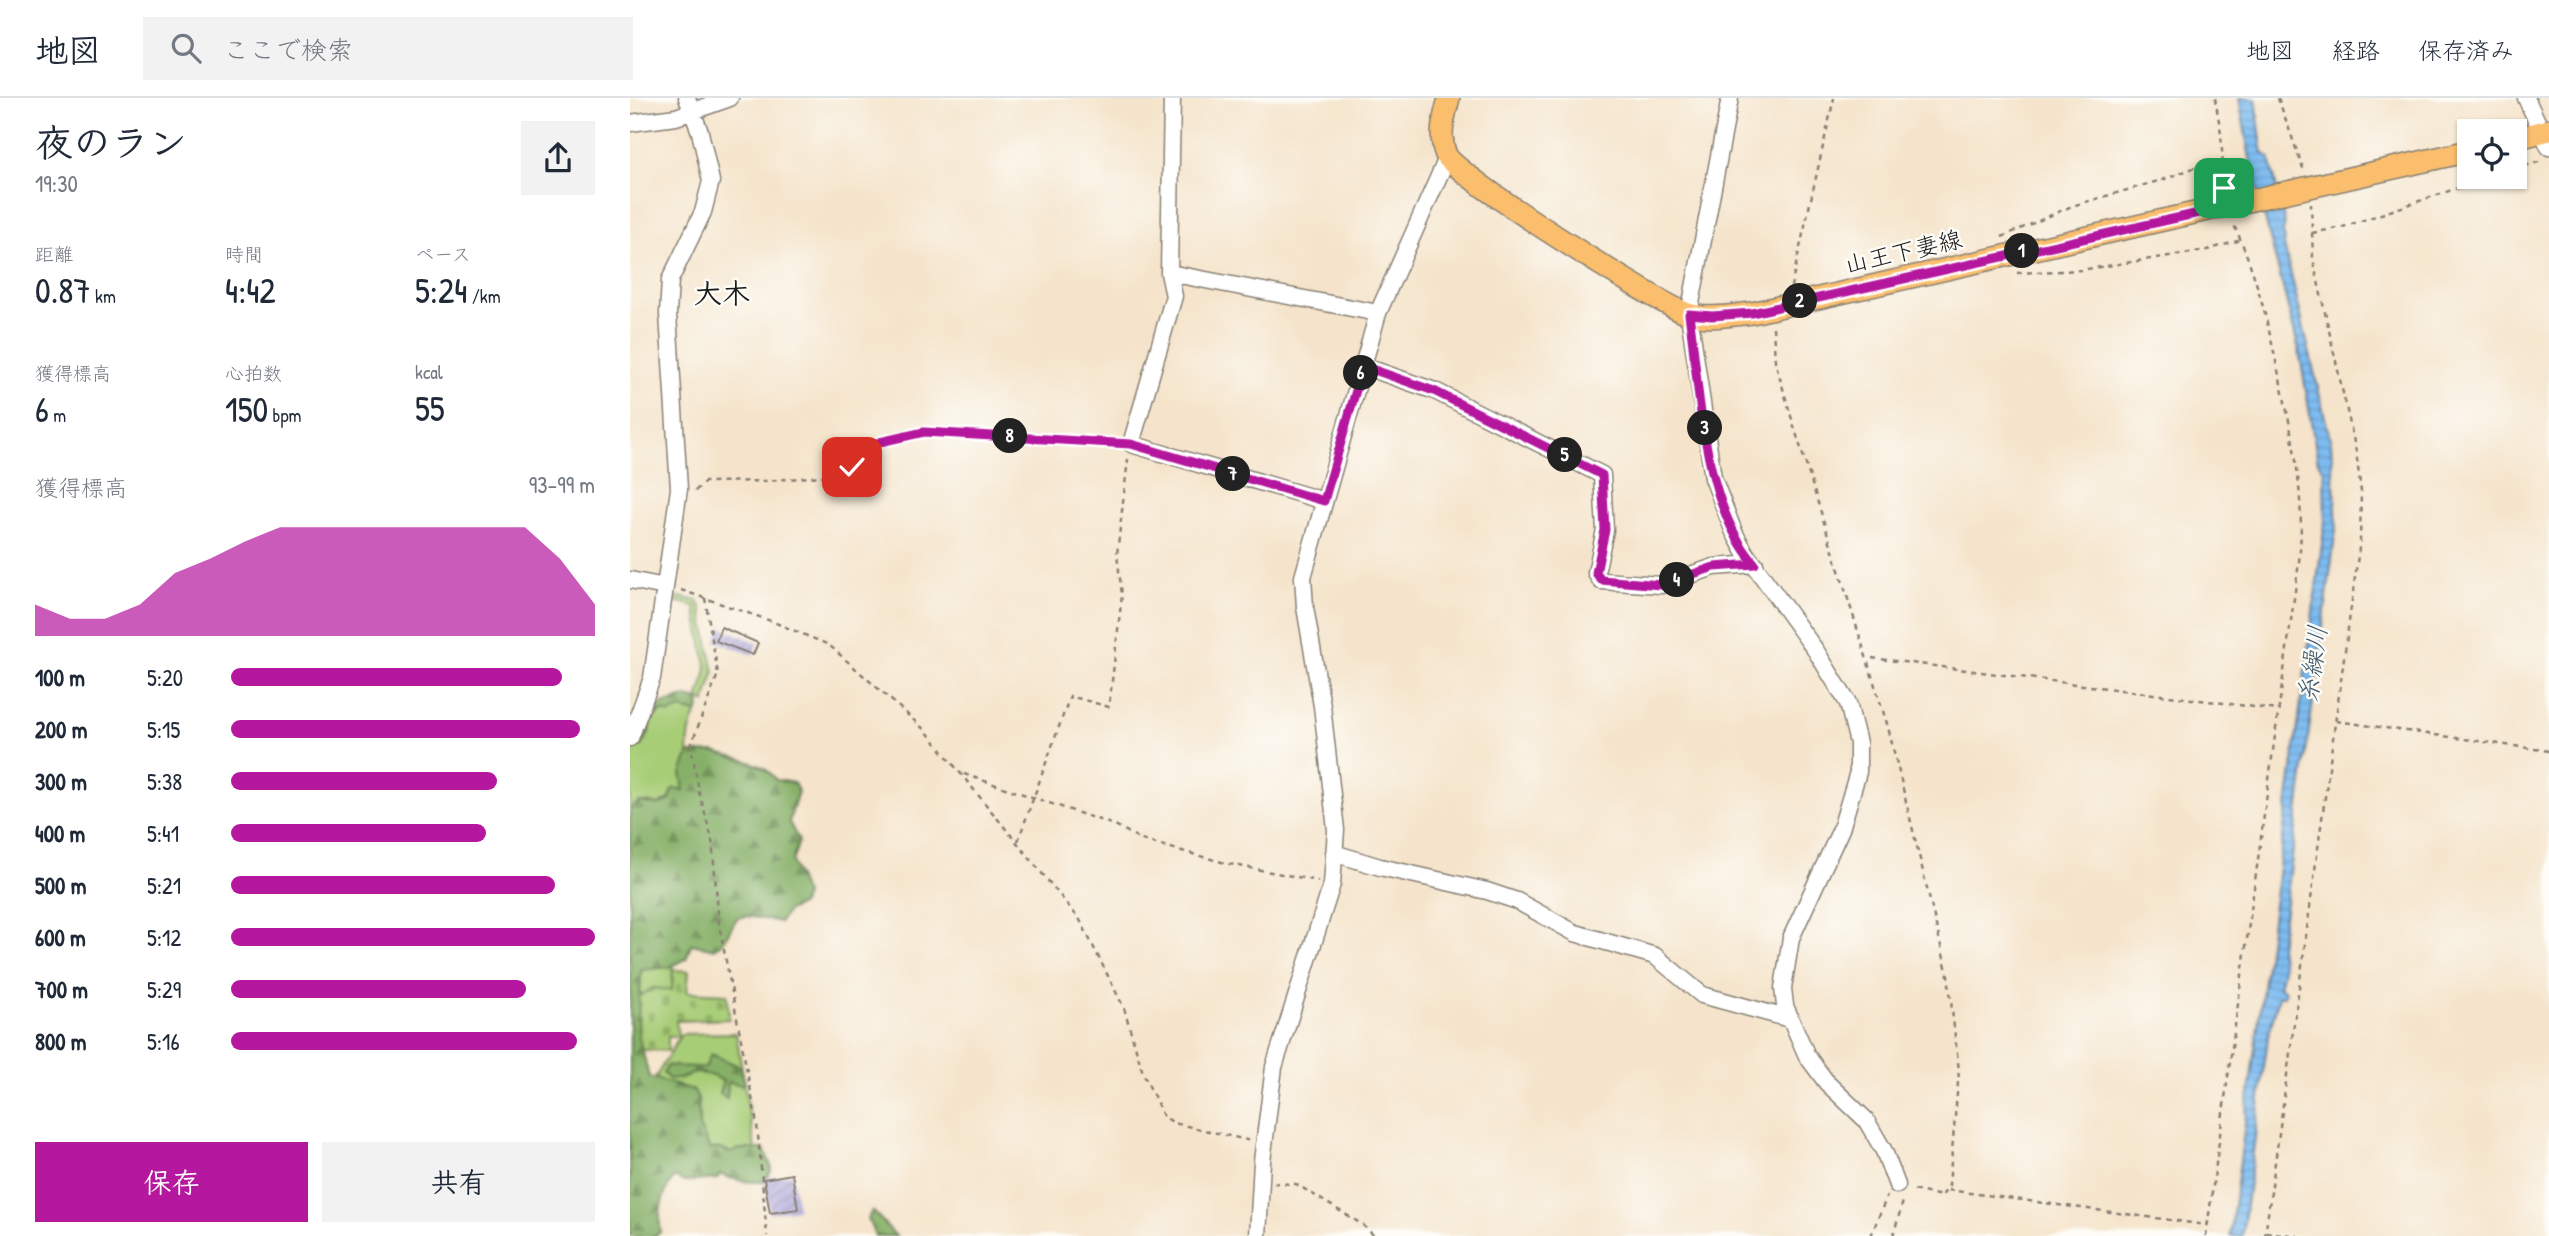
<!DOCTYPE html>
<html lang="ja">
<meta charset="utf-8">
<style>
body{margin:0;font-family:"Patrick Hand","Klee One",sans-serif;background:#f2f2f3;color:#1f2937;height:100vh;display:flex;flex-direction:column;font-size:26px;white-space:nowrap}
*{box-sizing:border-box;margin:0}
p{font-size:23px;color:#747a83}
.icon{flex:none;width:38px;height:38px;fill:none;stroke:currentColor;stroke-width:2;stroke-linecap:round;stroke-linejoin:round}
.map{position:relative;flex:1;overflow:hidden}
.drawer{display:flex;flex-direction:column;background:#fff;width:630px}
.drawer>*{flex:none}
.controls{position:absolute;left:1827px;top:21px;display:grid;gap:14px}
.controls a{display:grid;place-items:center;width:70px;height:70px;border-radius:0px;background:#fff;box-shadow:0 2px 5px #0004;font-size:35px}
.pin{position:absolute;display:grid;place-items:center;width:60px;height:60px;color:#fff;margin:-30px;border-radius:14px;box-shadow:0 4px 10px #0006}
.km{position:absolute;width:35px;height:35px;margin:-18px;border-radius:50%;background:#222;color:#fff;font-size:19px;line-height:35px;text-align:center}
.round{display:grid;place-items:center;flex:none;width:74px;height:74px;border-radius:0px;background:#f2f2f3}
.overview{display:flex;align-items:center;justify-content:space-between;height:119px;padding:0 35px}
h1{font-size:38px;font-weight:600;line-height:52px}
.figures{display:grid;grid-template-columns:repeat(3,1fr);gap:10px;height:119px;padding:7px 35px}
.figures div{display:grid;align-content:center}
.figures b{font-size:35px;font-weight:600}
.figures small{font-size:19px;font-weight:400}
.figures p{font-size:19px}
.chart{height:196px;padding:14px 35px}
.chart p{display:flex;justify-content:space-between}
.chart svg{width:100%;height:126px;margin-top:7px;fill:#b5179e;opacity:.7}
.cta{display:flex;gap:14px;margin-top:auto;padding:14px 35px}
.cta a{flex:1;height:80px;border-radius:0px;background:#b5179e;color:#fff;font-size:28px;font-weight:600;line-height:80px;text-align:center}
.cta a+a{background:#f2f2f3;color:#1f2937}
ul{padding:0 35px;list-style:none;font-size:23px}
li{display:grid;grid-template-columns:112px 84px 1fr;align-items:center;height:52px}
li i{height:18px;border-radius:9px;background:#b5179e}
header{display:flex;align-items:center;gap:42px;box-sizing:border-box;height:98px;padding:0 35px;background:#fff;border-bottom:2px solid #e0e1e3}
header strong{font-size:33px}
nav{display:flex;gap:38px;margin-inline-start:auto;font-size:24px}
.search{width:490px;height:63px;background:#f2f2f3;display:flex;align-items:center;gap:18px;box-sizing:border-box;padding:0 24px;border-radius:0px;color:#747a83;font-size:26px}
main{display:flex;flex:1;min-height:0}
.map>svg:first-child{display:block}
.green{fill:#a8cd77;stroke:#62744a;stroke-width:2}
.forest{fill:url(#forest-firs);stroke:#516642;stroke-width:2}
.cemetery{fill:url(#cemetery-stones);stroke:#62744a;stroke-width:2}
.water{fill:url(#water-rules);stroke:#4d6c86;stroke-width:2}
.building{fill:url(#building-hatch)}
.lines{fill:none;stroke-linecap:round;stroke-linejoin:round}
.minor-casing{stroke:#888074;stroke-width:19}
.major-casing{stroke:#888074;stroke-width:24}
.path{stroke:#888074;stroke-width:2.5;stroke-dasharray:5 5;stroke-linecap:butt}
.minor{stroke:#fff;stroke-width:16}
.major{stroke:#fabe6d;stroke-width:21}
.route-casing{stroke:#fff;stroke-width:14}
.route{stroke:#b5179e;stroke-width:9}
.labels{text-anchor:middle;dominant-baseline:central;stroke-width:5;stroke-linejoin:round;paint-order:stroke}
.street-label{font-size:24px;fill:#1c1c1c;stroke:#fdfcf7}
.water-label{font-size:26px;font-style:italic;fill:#435c71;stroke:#fdfcf7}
.quarter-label{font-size:28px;font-weight:bold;fill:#1c1c1c;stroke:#fdfcf7}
</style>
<header>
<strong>地図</strong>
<div class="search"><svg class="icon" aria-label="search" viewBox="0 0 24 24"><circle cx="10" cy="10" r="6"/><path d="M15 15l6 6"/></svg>ここで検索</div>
<nav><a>地図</a><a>経路</a><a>保存済み</a></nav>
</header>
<main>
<section class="drawer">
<div class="overview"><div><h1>夜のラン</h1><p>19:30</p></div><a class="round"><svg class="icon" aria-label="share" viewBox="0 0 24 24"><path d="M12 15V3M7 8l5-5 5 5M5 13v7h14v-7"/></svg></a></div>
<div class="figures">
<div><p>距離</p><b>0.87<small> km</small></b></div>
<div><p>時間</p><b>4:42</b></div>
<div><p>ペース</p><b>5:24<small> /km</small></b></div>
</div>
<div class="figures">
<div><p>獲得標高</p><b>6<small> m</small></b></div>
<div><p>心拍数</p><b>150<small> bpm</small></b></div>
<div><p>kcal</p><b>55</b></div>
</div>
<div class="chart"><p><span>獲得標高</span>93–99 m</p>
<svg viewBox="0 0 160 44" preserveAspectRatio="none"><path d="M0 44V33L10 38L20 38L30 33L40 22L50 17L60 11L70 6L80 6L90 6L100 6L110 6L120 6L130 6L140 6L150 17L160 33V44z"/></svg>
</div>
<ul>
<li><b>100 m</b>5:20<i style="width:91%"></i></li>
<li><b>200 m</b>5:15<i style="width:96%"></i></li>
<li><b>300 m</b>5:38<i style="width:73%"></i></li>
<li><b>400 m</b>5:41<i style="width:70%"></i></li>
<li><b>500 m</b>5:21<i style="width:89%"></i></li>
<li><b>600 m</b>5:12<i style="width:100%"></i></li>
<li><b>700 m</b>5:29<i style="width:81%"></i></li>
<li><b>800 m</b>5:16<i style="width:95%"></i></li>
</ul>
<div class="cta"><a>保存</a><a>共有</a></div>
</section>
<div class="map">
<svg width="1919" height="1138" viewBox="0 0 1919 1138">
<defs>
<pattern id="forest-firs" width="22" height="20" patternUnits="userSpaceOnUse" patternTransform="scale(1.75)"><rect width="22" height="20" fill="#86b068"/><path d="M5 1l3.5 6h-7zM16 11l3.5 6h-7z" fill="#6d8e55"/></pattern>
<pattern id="cemetery-stones" width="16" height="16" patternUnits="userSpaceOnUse" patternTransform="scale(1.75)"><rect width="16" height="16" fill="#a8cd77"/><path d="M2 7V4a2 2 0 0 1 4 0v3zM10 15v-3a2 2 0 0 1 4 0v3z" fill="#90af66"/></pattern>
<pattern id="water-rules" width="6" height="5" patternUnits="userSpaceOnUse" patternTransform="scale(1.75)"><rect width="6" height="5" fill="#7ebcf1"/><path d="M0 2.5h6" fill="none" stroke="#6ca1ce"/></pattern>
<pattern id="building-hatch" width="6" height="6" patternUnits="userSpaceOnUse" patternTransform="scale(1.75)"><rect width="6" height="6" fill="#a69dd8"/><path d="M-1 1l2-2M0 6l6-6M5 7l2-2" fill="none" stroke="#867fae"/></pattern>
</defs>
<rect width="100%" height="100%" fill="#fdfcf7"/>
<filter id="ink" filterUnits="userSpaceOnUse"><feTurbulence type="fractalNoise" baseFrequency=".0143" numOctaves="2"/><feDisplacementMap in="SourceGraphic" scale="14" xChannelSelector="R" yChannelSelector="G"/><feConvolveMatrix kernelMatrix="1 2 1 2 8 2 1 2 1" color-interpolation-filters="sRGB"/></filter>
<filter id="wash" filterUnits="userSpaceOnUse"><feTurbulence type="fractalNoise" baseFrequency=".00686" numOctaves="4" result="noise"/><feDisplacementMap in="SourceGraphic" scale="28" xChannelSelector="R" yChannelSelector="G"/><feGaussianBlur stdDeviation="1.57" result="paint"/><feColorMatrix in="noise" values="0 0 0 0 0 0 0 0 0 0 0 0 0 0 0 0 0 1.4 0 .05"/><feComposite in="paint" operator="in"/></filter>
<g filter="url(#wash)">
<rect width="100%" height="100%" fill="#f5e4cb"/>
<path class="green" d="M48 499 67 503 71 509 84 575 75 604 68 602 77 572 65 508 40 502Z
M50 611 67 615C59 630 59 638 58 654 58 668 49 677 55 693L28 707 19 704 0 711V654L5 643 12 648 19 634 20 622 33 613Z
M43 867 42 892 23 890 10 899 11 872Z
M106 935 125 1051 101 1055 87 1050 80 1052 69 1028 68 1001 24 982 51 936Z"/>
<path class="forest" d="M57 599 68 602 70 607 67 615 50 611 40 616 32 613 20 622 19 634 12 648H8L5 643C18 613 24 605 57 599Z
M85 654C106 662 133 662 146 682L164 685 168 693 159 724 169 743 162 764 175 797 172 806 158 813 150 824 116 818 107 820 95 841 85 851 61 846 56 861 40 869 11 872 8 934 19 979 63 992 68 1001 69 1028 80 1052 87 1050 101 1055 108 1051H134L142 1071 135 1083C121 1086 103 1082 90 1076L87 1081 54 1084 45 1079C33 1091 27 1117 31 1134L24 1138H0V711L9 704 28 707 40 702 41 693 45 690 54 692 51 675 59 655Z
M81 956 111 969 115 985 112 987 98 984 97 1000 89 995 93 983C76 974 64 972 50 981H39L33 975 38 967C51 970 62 967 75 970Z
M242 1112 266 1138H245L238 1121Z"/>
<path class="cemetery" d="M43 872 59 873 57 894 97 896 99 921 46 923 48 939H38V953L12 952 8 934 9 899 23 890 42 892Z"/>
<path class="water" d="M1609 0H1626C1629 19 1629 35 1633 55L1640 60 1655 126 1653 133 1654 147 1701 345 1707 424 1650 849 1653 871 1649 889 1655 893 1654 898H1649L1638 939 1612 1138H1600L1695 423 1694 373 1688 364 1669 252 1621 66Z"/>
<g id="blocks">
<path class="building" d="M91 529 128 545 123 557 86 543Z
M162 1076 168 1111 140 1115 134 1081Z"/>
</g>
</g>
<g filter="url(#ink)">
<use href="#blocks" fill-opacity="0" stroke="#888074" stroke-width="2"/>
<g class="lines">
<defs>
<path id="minor" d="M542 0 539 175 748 215
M1100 0 1059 216 1083 380 1104 434 1116 456 1186 553 1218 605 1228 645V674L1211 731 1161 840 1153 890 1155 908 1177 958 1197 985 1236 1022 1254 1053 1267 1087
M1896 0 1919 49
M0 25 46 19 100 0
M539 175 544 198 501 346 694 403
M733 268 805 293 972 377 975 432 966 475 971 483 1031 487 1084 469 1125 466
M0 482 35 489
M0 640 22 580 49 391 38 216 40 182 73 114 81 83 70 34 57 0
M704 755 750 769 857 793 887 803 945 835 1025 858 1072 897 1160 921
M628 1138 632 1063 644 969 702 786 706 732 692 608 675 509 673 479 748 215 817 60"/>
<path id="major" d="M819 0C814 20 808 38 816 57 826 78 1030 207 1058 216 1078 222 1102 217 1122 215L1839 53
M1885 41 1919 32"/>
</defs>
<use href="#minor" class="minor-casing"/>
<use href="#major" class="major-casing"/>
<path class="path" d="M1585 0 1591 35 1594 88
M1648 0 1674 73
M1885 71 1912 63
M1682 135 1713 129 1860 79
M1372 139 1442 108 1535 81 1574 66 1593 67
M1387 175 1451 172 1577 152 1611 142
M1161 189 1204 0
M1143 229 1145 263 1163 325 1258 629 1318 877 1329 973 1319 1087 1312 1098 1282 1092
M65 393 75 384 135 383 202 377 222 368 240 349 250 344 294 334 485 345
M51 492 141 523 199 547 296 633 450 822 494 910 513 975 533 1018 544 1025 621 1043
M75 500 88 576 61 647 69 694 82 741 89 826 127 1026 137 1138
M1242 560 1648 612
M1706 623 1919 653
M334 676 487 728 512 742 599 766 688 783
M388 743 440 598 479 609 492 497 487 456 498 361
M644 1085 666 1086 733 1127 744 1138
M1318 1092 1577 1127
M1636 1134 1668 1138
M1241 1138 1257 1098
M1263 1138 1274 1100
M1576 1138 1669 464C1676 396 1662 334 1647 268 1636 218 1625 171 1603 125
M1635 1138 1730 443 1731 394 1726 353 1683 161 1681 106"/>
<use href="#minor" class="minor"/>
<use href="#major" class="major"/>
</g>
</g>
<g class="lines" filter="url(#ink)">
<defs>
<path id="route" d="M222 369 240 349 250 344 294 334 501 346 694 403 733 268 804 293 972 377 975 432 966 475 971 482 1031 487 1084 469 1125 466C1072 405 1070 293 1059 216L1082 218 1122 215 1596 109 1594 90"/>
</defs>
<use href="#route" class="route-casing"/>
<use href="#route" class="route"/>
</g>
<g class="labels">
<g class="street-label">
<text transform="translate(1273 153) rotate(-13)">山王下妻線</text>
</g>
<g class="water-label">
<text transform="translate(1682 566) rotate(-82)">糸繰川</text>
</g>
<g class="quarter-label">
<text x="92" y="195">大木</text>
</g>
</g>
</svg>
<div class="controls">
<a><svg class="icon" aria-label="locate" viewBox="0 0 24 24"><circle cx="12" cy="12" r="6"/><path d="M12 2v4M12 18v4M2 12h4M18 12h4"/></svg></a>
</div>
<div class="pin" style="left:1594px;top:90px;background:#1e9e55"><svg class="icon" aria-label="arrive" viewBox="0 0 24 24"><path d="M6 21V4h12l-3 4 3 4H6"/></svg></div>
<div class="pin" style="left:222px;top:369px;background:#d93025"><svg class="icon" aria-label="check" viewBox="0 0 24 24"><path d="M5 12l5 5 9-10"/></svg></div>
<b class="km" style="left:1392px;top:153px">1</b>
<b class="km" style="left:1170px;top:203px">2</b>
<b class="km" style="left:1075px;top:330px">3</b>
<b class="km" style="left:1047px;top:482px">4</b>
<b class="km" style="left:935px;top:357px">5</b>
<b class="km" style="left:731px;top:275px">6</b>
<b class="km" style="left:603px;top:376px">7</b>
<b class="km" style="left:380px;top:338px">8</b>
</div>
</main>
